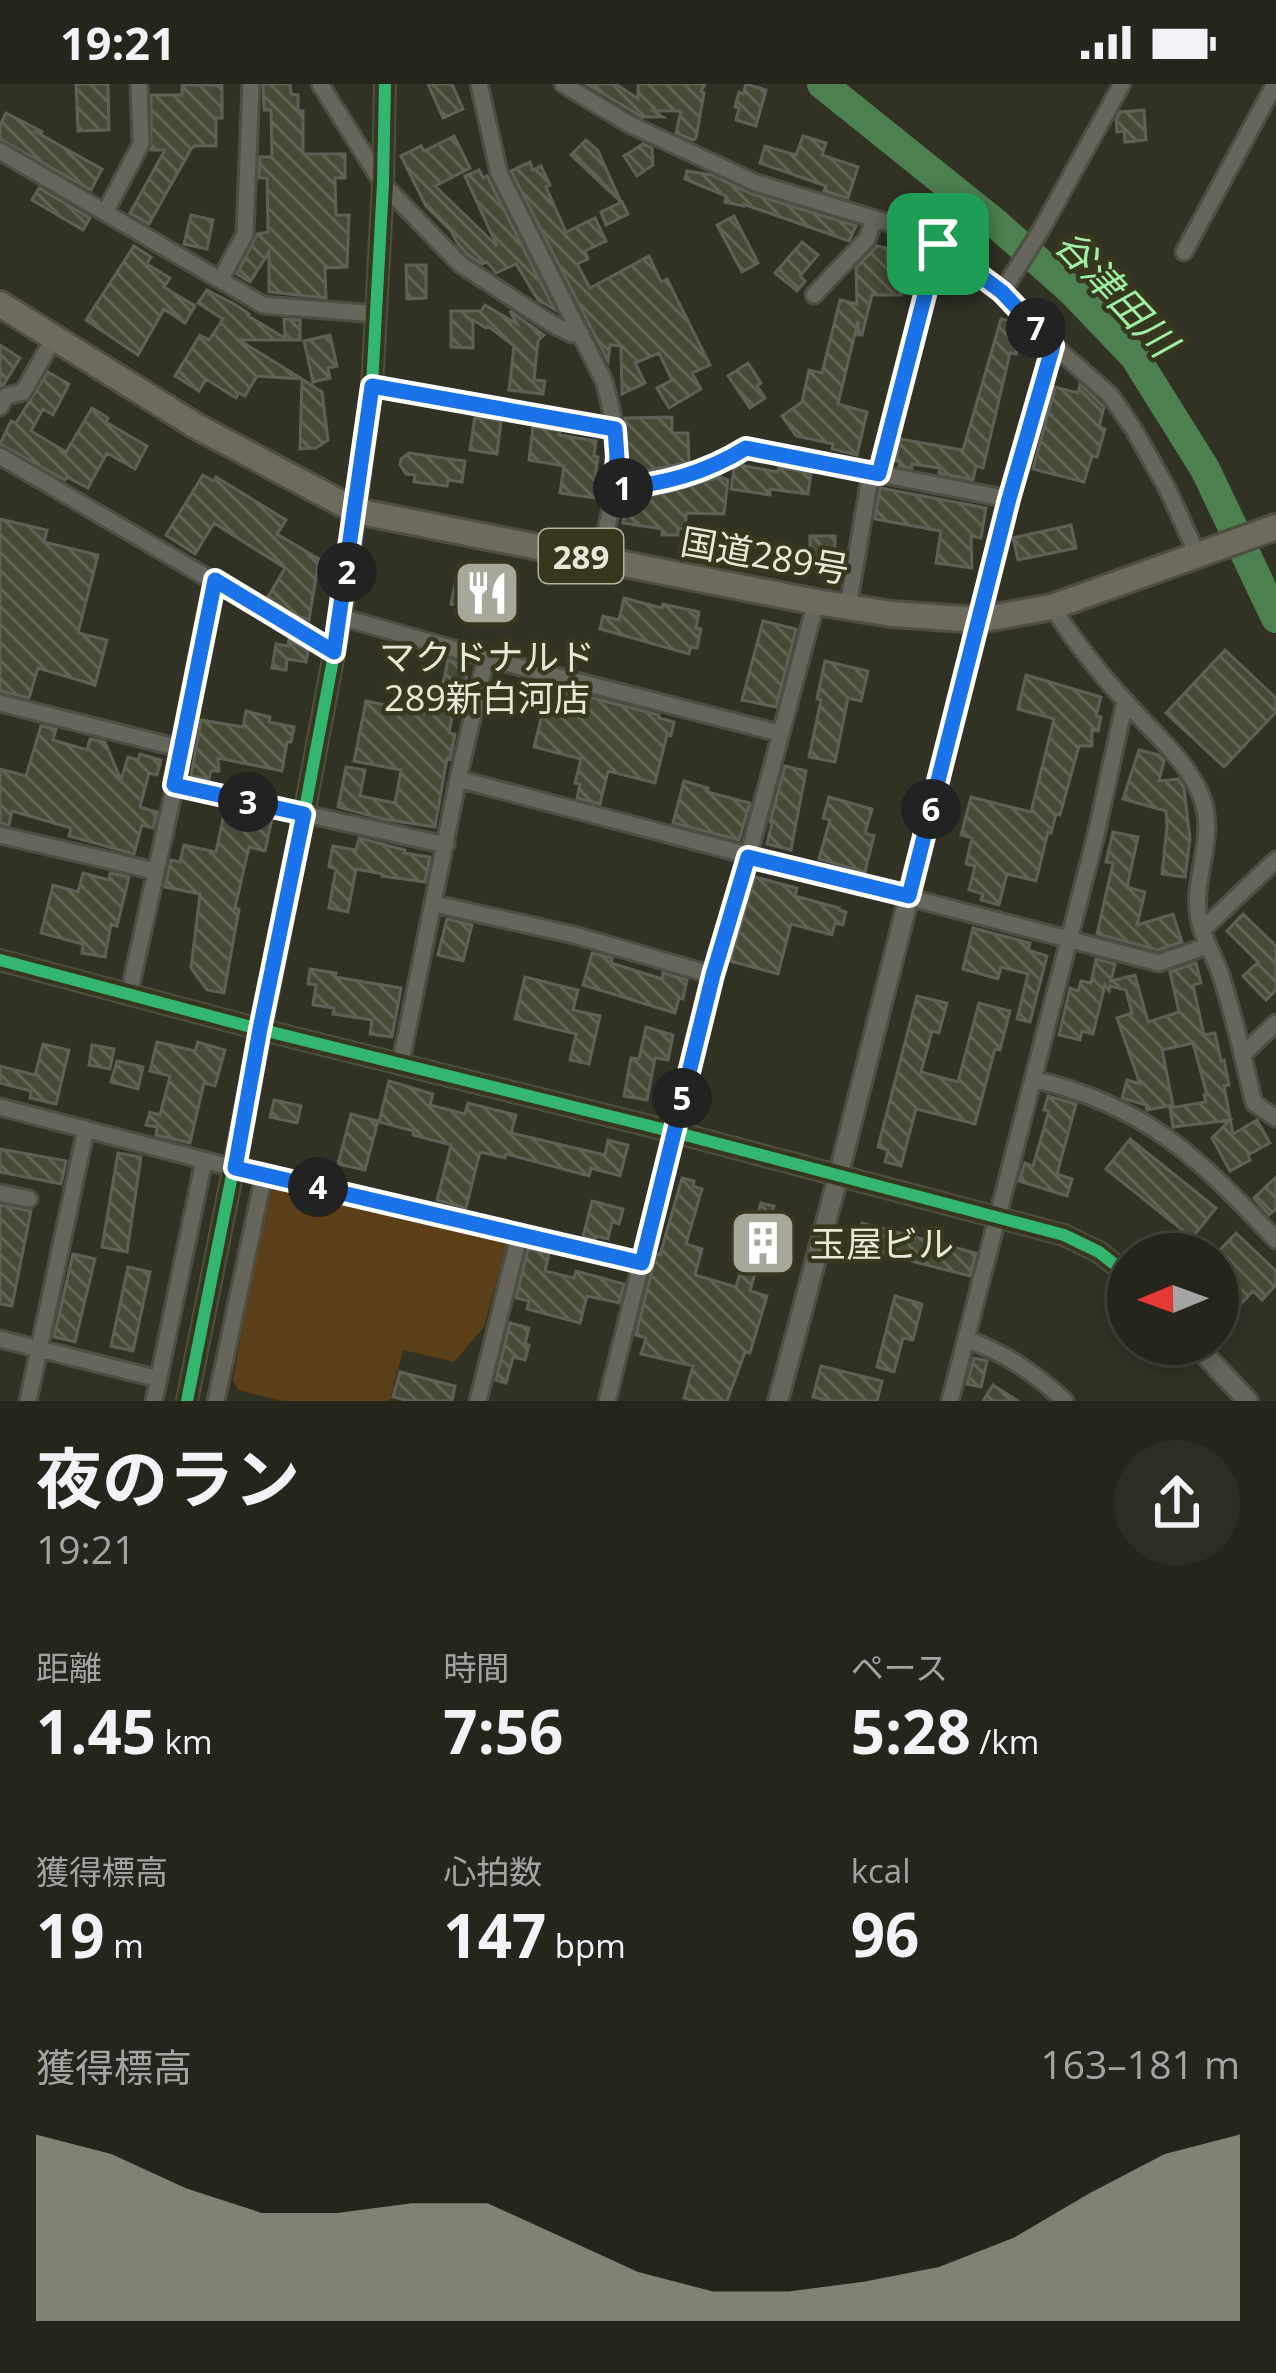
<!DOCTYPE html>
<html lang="ja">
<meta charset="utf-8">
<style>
body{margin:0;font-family:"Open Sans","Noto Sans JP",sans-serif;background:#2d2d24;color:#f1f3f6;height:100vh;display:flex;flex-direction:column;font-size:45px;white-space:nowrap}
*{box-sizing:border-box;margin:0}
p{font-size:39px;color:#a3a5a3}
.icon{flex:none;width:66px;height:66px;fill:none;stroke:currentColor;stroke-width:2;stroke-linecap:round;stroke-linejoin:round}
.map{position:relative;height:1317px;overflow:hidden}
.side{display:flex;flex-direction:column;background:#25251b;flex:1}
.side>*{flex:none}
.needle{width:78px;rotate:269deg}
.buttons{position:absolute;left:1107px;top:1149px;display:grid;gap:24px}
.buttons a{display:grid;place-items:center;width:132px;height:132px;border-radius:50%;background:#25251b;box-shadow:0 6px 18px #0003,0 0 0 3px #42423a;font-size:60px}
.pin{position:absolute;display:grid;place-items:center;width:102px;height:102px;color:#fff;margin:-51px;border-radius:24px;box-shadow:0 6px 18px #0006}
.km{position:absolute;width:60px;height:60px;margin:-30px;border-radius:50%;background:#222;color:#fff;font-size:33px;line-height:60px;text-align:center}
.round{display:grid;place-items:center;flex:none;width:126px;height:126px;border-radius:63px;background:#2d2d24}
.head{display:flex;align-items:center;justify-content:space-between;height:204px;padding:0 36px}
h1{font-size:66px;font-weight:700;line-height:90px}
.stats{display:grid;grid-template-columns:repeat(3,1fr);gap:18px;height:204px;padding:12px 36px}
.stats div{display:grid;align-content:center}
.stats b{font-size:60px;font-weight:700}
.stats small{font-size:33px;font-weight:400}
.stats p{font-size:33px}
.chart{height:336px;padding:24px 36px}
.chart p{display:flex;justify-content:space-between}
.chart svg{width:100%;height:216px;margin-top:12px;fill:#a8a89a;opacity:.7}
.status{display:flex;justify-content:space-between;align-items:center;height:84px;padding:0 60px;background:#25251b;direction:ltr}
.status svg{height:33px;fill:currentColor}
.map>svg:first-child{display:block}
.garden{fill:#5a3f18}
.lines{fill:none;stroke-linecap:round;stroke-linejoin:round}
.river{stroke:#4c804e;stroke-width:30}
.building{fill:url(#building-back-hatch);stroke:#5f6156;stroke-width:3}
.minor-casing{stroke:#4e4e42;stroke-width:21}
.tertiary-casing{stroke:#4e4e42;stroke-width:24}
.trunk-casing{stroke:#4e4e42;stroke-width:30}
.minor{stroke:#66665c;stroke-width:15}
.tertiary{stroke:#66665c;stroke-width:18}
.trunk{stroke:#6e6a5c;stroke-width:24}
.cycleway-casing{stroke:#37371e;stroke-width:20}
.cycleway{stroke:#33b770;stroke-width:12}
.route-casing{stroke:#fff;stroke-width:24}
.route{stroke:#1a73e8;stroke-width:15}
.labels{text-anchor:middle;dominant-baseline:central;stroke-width:9;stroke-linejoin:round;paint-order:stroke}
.shield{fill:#37371e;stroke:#b3b3a1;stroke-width:3}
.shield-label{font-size:33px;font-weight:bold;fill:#e8e8d9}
.street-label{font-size:36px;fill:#e8e8d9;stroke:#37371e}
.poi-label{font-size:36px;fill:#e8e8d9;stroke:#37371e}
.water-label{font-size:39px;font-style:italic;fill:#9fefa2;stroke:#37371e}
</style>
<div class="status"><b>19:21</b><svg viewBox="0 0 49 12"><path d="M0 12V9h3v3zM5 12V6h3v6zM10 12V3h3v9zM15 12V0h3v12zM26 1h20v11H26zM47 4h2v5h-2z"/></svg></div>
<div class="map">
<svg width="1276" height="1317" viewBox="0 0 1276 1317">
<defs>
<pattern id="building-back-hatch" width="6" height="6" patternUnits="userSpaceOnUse" patternTransform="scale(3)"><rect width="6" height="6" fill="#464a36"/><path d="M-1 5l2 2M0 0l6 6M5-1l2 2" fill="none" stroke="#616452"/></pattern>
</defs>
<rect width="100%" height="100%" fill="#313124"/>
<path class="garden" d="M268 1099 504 1148 508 1157 484 1243 454 1278 403 1266 390 1317H281L238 1306 233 1296Z"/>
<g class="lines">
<path class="river" d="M822 0 994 138 1071 206 1135 273 1205 385 1276 534"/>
</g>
<path class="building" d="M76 0H108L109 46 78 47Z
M263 0H290L291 10 298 11V27H303V70H345V94H335L336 131H349L347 183 325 184 326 214 269 208V168L250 198 237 190 257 150 268 148 267 94H259L260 73H272L271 26H264Z
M428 0H452L463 25 443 34Z
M587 0H616L638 15V0H705L701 7 704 9 696 54 693 56 676 49 681 27H654L663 33H642Z
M746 0 766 6 756 42 736 36 739 24 735 23 739 8 743 10Z
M182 1H222V34H216V62H194L191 65 149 140 130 129 165 66H151V11H182Z
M1144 26 1146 56 1125 58 1124 47 1117 48 1116 36 1120 28Z
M6 29 43 48H36L102 85 91 106 0 55V41Z
M454 52 470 84 435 102 497 162 465 92 479 86 483 94 487 92 554 225 538 216 516 180 496 189 487 178 482 180 468 171 458 160 451 147 426 122 401 72 421 62 424 67Z
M803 52 826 59 822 71 858 83 848 114 824 107 826 102 760 79 765 62 796 71Z
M586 56 598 67 621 118 571 71Z
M643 60 652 64 653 81 637 92 624 72Z
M530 78 533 86 541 82 550 101 546 103 566 148 595 134 606 157 585 167 588 175 577 180 590 204 649 172 661 198 667 195 710 281 692 289 701 305 669 324 657 304 672 296 659 269 635 279 645 299 622 310 621 262 610 261 608 277 511 87Z
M687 87 711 91 752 110 856 142 849 157 743 120V122L725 118 726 112 685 95Z
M39 104 90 134 83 146 32 116Z
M622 118 628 130 606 141 601 128Z
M191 131 213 136 207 165 184 160Z
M734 132 758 179 742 188 717 141Z
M802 158 818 171 800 192 805 197 797 207 775 189Z
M134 162 151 173 147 180 170 194 164 203 195 222 185 239 164 225 138 271 86 236Z
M877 162 887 164V175H901V211H872L862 251H858V237L838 320 867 328 857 371 832 365 833 360 796 352 782 332 802 318 809 286 822 289 840 216 857 220 856 184Z
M406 181H426V214L407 215Z
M207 206 236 221 249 230 248 232 285 254 284 235 300 236V256H239L302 295 257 292 245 312 239 309 236 314 206 295 199 307 175 292 200 251 209 256 223 235 198 219Z
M485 221 517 240 510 227 544 251 538 257 534 296 545 297 543 310 509 306 514 262 488 242 486 244 473 236V264L451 263V227H481Z
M1001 235 1013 238 1018 243 1017 247 1021 249 1016 270 1010 269 983 384 976 382 973 396 939 389 940 384 912 380V384L899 382 900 377H896L900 355 963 366Z
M330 251 337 282 328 284 330 294 313 298 304 257Z
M0 261 20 274 4 300 0 302Z
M748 279 761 299 757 302 765 314 750 324 728 292Z
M48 288 69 300 53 331 43 325 31 347 66 368 92 324 108 334 106 338 147 362 135 385 107 369 88 404 67 393 65 396 0 360 11 337 16 339Z
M302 295 322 308 328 356 316 364 300 365Z
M1080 300 1104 323 1099 343 1105 345 1097 373 1092 372 1084 398 1033 385 1055 303 1078 309Z
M475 332 501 337 497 370 470 366Z
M672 333V349H688L689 378 628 391 625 334Z
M533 343 560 347 559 351 596 357 594 372 598 373 595 392 599 393 596 414 560 409 564 382 529 376Z
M409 369 465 377 462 398 448 396 447 402 414 398 415 391 406 390 400 381 401 375Z
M740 381 778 388 779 383 811 389 808 410 770 405V411L731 405 734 385Z
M203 391 213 397 216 393 286 436 277 450 319 475 309 536 293 530 268 513 285 484 214 439 195 470 166 451Z
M720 393 728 396 724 430 686 429V444L678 445V451H662V445L623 439 627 416 669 408Z
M880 404 986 424 981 454 971 452 972 484 936 479 941 447 875 435Z
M0 435 47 446 44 458 98 471 78 549 107 556 95 601 38 584 29 614 0 607Z
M1071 441 1076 464 1018 476 1013 454Z
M810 452H835V479H810Z
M459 482 518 494 510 532 451 520Z
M624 514 662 524 663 520 699 528 696 544 701 545 697 564 691 563 689 570 600 545 603 532 619 536Z
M763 537 796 545 776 623 742 616Z
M289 556 308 567 306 578 287 575 286 586 272 584 276 560 288 562Z
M1225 566 1276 614V628L1224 683 1166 629Z
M448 576 462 580 460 589 467 590 464 608 457 606 449 649 455 650 450 675 447 674 435 743 383 735 338 723 346 683 365 686 360 712 395 719 401 686 354 677 366 617 424 629 429 605 441 608Z
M825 577 868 587 861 617 848 614 835 678 809 673 821 616 817 615Z
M1026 591 1101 613 1096 632 1101 633 1098 647 1092 645V662H1079L1060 731 1056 730 1051 749 1048 748 1036 797 1007 790 999 821 981 816 983 810 969 806 975 782 966 780 972 754 961 751 971 713 1031 728 1054 635 1018 625Z
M549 603 659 631V634L674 638 671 652 667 651 655 699 608 687 600 720 577 714 580 700 575 699 581 675 534 663Z
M246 627 270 633 269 638 294 643 291 658H287L282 687 218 674 219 687H211L209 695 191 692 201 636 243 643Z
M41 642 56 645 53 656 87 666 90 655 105 658 121 696 128 673 138 676 140 670 161 676 157 691 149 689 140 723 157 728 153 744 142 741 134 770 69 752 71 744 12 727 9 741 0 739V685L26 692Z
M1139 666 1159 671 1164 677 1159 697 1178 695 1184 704 1190 755 1185 793 1162 790 1167 742 1166 727 1123 715Z
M785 682 806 687 791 766 767 760 772 739 770 738Z
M684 697 708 704 707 708 750 719 739 756 673 739Z
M829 713 872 725 865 749 874 752 865 788 819 775 830 736 823 734Z
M225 725 272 735 265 767 249 763 235 824 239 825 224 909 207 906 191 884 200 810 165 803 171 776 180 778 184 761 216 768Z
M1113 748 1138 753 1127 803 1145 808 1137 841 1173 830 1182 858 1158 866 1097 850 1113 779 1106 778Z
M359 754 405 766 404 769 430 773 425 798 382 792 383 790 356 785 348 828 329 824 336 785 329 783 332 765 333 762 356 766Z
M83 789 109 796 110 789 129 793 117 842 111 840 105 873 82 869 83 860 41 849 53 801 78 808Z
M755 793 797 804 795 812 839 824V826L846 828 843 841 835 839 832 851 791 840 778 890 730 877Z
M1243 830 1276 862V906L1266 916 1243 892 1258 878 1227 847Z
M447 835 472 841 463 877 438 871Z
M973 844 1030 859 1028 866 1047 872 1030 938 1017 935 1028 890 1001 883 998 895 963 885Z
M592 869 612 874 611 879 662 895 663 889 687 896 683 915 679 914 675 929 583 901Z
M1096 875 1115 880 1111 897 1135 891 1148 938 1179 928 1170 888 1196 879 1201 899 1193 901 1204 951 1215 949 1221 977 1224 976 1229 1001 1224 1002 1233 1050 1257 1036 1270 1059 1248 1071 1250 1076 1230 1087 1212 1054 1230 1036 1173 1043 1170 1024 1206 1018 1204 1011H1207L1193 959 1162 966 1173 1021 1147 1026 1146 1021 1122 1014 1127 996 1140 1000 1117 934 1132 929 1126 906 1110 902 1109 907 1105 901 1093 950 1082 947 1080 956 1059 951 1070 904 1078 907 1081 897 1091 899Z
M310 885 336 889 335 893 401 904 392 953 370 950 372 936 333 930 334 924 313 921 316 901 308 900Z
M525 893 578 906 573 926 600 932 589 980 570 976 576 950 515 935Z
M917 912 947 919 939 949 932 947 921 988 958 998 979 919 1010 927 1000 966 995 965 975 1040 916 1025 901 1082 885 1078 888 1066 878 1063Z
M646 943 673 951 668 976 655 974 647 1016 624 1012 631 974 639 975Z
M157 958 195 967 198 958 225 966 215 1002 204 999 190 1059 156 1051 157 1043 146 1041 150 1028 160 1031 170 992 150 987Z
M43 960 69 966 56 1020 30 1014 31 1007 0 999V982L35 991Z
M92 961 114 965 110 985 89 981Z
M117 977 143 983 138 1005 111 998Z
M389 997 433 1010 430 1021 465 1030 468 1019 516 1031 511 1049 605 1071 608 1056 628 1061 620 1092 591 1084 589 1092 506 1070 505 1074 480 1068 466 1124 437 1116 451 1061 413 1051 414 1047 379 1038Z
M1048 1012 1076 1020 1057 1090 1072 1095 1067 1112 1019 1097 1025 1079 1033 1082 1049 1027 1044 1026Z
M274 1016 301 1022 297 1039 270 1033Z
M351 1030 378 1037 365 1086 338 1080Z
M1130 1055 1216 1124 1192 1154 1106 1085Z
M0 1065 66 1077 61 1100 0 1088Z
M118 1069 141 1073 127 1168 102 1163Z
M1276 1093V1125L1269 1131 1254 1114Z
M682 1094 694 1097 693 1102 702 1105 686 1160 702 1165 695 1191 736 1203 761 1119 774 1122 771 1132 783 1136 769 1186 757 1182 750 1207 767 1212 750 1269 745 1268 727 1317H695L684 1314 693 1282 641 1270 646 1254 636 1251 656 1170 660 1171Z
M592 1117 623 1125 619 1140 612 1138 608 1155 596 1152 595 1156 583 1153Z
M0 1121 31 1127 12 1222 0 1220Z
M862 1139 976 1169 970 1192 856 1163Z
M1236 1149 1276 1187V1201L1262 1216 1253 1207 1218 1244V1211L1237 1192 1216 1170Z
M528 1165 549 1170 545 1187 574 1194 576 1187 624 1200 619 1219 587 1212 580 1239 527 1225 529 1217 516 1214Z
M73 1170 95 1175 75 1258 54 1253Z
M128 1183 150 1188 133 1267 111 1262Z
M895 1212 922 1220 913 1256 903 1254 894 1288 877 1283Z
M510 1239 529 1244 525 1260 529 1261 525 1276 513 1273 506 1299 496 1296Z
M974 1274 987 1277 981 1303 967 1300Z
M821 1282 882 1297 877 1317H828L813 1313Z
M400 1288 455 1302 452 1317H410L393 1313Z
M993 1301 1018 1317H983Z"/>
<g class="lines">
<defs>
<path id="minor" d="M320 0 383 100 460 180 552 240 572 250H581
M479 0 499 89 604 297C611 322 617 347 617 372 618 407 606 443 599 476
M563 0 629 40 756 99 925 150 981 190 1053 261 1111 312 1134 346 1168 406 1198 472
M0 67 263 221 376 230
M106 127 141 60 139 0
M1184 168 1275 0
M221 195 245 150 251 0
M1002 208 1041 146 1122 0
M814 211 867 155 874 136
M372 302 615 345
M0 323 6 312 23 308 54 254
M0 372 334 568
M879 390 939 160
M614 405C662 400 704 390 746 364L1009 415
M848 523 871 388
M1052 523C1074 556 1098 588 1125 617 1151 647 1183 672 1200 709 1219 752 1191 792 1199 835 1203 857 1216 874 1222 895 1235 935 1244 978 1254 1019L1276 1034
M341 533 486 574 779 649
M979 536 1009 415 1053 261
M0 619 183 665
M458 695 1159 879 1207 862
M174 701 446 761
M0 751 155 787
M435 820 574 851 713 891
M1202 846 1276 776
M129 910 183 665 215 496
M1242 971 1276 939
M400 982 458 695 486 574
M1033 995C1146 1021 1199 1074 1276 1156
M0 1023 234 1084 642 1179
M0 1109 29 1115
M0 1255 159 1295
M966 1255C1005 1269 1035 1289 1065 1317
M28 1317 86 1045
M154 1317 204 1076
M216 1317 264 1091
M478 1317 520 1149
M607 1317 713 891 748 773 816 518
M950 1317 1095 755 1125 618"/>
<path id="tertiary" d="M0 876 259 945 674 1048 1064 1151 1099 1168 1128 1191
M1195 1260 1248 1317
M187 1317 304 730 341 533 372 302 383 100 385 0
M778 1317 838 1093 979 536"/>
<path id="trunk" d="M0 220 196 342 356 427 816 518 892 530 979 536 1052 523 1276 443"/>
</defs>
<use href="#minor" class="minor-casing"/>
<use href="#tertiary" class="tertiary-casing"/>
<use href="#trunk" class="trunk-casing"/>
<use href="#minor" class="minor"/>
<use href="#tertiary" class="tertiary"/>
<use href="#trunk" class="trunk"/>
<defs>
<path id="cycleway" d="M0 876 259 945 674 1048 1064 1151 1099 1168 1128 1191
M187 1317 304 730 341 533 372 302 383 100 385 0"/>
</defs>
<use href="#cycleway" class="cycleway-casing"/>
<use href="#cycleway" class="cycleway"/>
</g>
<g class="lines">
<defs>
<path id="route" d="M938 160 1002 208 1053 262 1009 415 909 812 748 773 713 891 642 1179 235 1084 260 945 304 730 174 701 215 496 334 568 372 302 615 345 617 373 614 405C663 400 704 390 746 364L879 390Z"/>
</defs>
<use href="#route" class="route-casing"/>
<use href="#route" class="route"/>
</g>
<defs>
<symbol id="restaurant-square" viewBox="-11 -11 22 22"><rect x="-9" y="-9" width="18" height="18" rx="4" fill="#a8a89a" stroke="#37371e"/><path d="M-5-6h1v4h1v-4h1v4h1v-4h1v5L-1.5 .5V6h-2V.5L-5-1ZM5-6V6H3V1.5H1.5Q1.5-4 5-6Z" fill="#fff"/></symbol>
<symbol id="building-square" viewBox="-11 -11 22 22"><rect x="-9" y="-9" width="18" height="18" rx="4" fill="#a8a89a" stroke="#37371e"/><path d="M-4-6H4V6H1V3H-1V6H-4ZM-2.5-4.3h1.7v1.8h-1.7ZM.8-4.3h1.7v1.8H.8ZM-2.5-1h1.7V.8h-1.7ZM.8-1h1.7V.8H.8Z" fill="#fff"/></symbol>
</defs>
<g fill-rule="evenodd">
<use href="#restaurant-square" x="449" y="471" width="76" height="76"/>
<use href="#building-square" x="725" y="1121" width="76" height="76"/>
</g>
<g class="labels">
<rect class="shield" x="539" y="445" width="84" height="54" rx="9"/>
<g class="shield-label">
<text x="581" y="472">289</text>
</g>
<g class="street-label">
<text transform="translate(765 471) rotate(10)">国道289号</text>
</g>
<g class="poi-label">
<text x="487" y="572">マクドナルド<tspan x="487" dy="41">289新白河店</tspan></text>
<text x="810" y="1159" text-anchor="start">玉屋ビル</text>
</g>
<g class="water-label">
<text transform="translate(1117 208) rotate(47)">谷津田川</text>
</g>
</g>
</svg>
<div class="buttons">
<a><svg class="needle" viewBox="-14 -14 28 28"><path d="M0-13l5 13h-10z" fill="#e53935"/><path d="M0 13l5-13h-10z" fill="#a3a5a3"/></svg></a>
</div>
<div class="pin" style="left:938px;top:160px;background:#1e9e55"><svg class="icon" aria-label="arrive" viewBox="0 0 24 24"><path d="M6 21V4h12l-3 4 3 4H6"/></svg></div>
<b class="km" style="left:623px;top:404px">1</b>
<b class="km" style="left:347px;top:488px">2</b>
<b class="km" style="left:248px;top:718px">3</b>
<b class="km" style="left:318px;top:1103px">4</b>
<b class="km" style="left:682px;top:1014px">5</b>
<b class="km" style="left:931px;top:725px">6</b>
<b class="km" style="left:1036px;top:244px">7</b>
</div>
<section class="side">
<div class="head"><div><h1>夜のラン</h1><p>19:21</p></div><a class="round"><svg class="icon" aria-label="share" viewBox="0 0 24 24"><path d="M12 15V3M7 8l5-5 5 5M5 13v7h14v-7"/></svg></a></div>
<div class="stats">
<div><p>距離</p><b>1.45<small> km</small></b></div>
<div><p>時間</p><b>7:56</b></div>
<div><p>ペース</p><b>5:28<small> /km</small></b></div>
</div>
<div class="stats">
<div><p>獲得標高</p><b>19<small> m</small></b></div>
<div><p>心拍数</p><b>147<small> bpm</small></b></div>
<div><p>kcal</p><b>96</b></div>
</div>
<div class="chart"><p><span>獲得標高</span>163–181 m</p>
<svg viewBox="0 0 160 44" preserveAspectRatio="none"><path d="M0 44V6L10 10L20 17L30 22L40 22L50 20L60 20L70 27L80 34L90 38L100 38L110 36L120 33L130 27L140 18L150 10L160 6V44z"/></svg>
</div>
</section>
